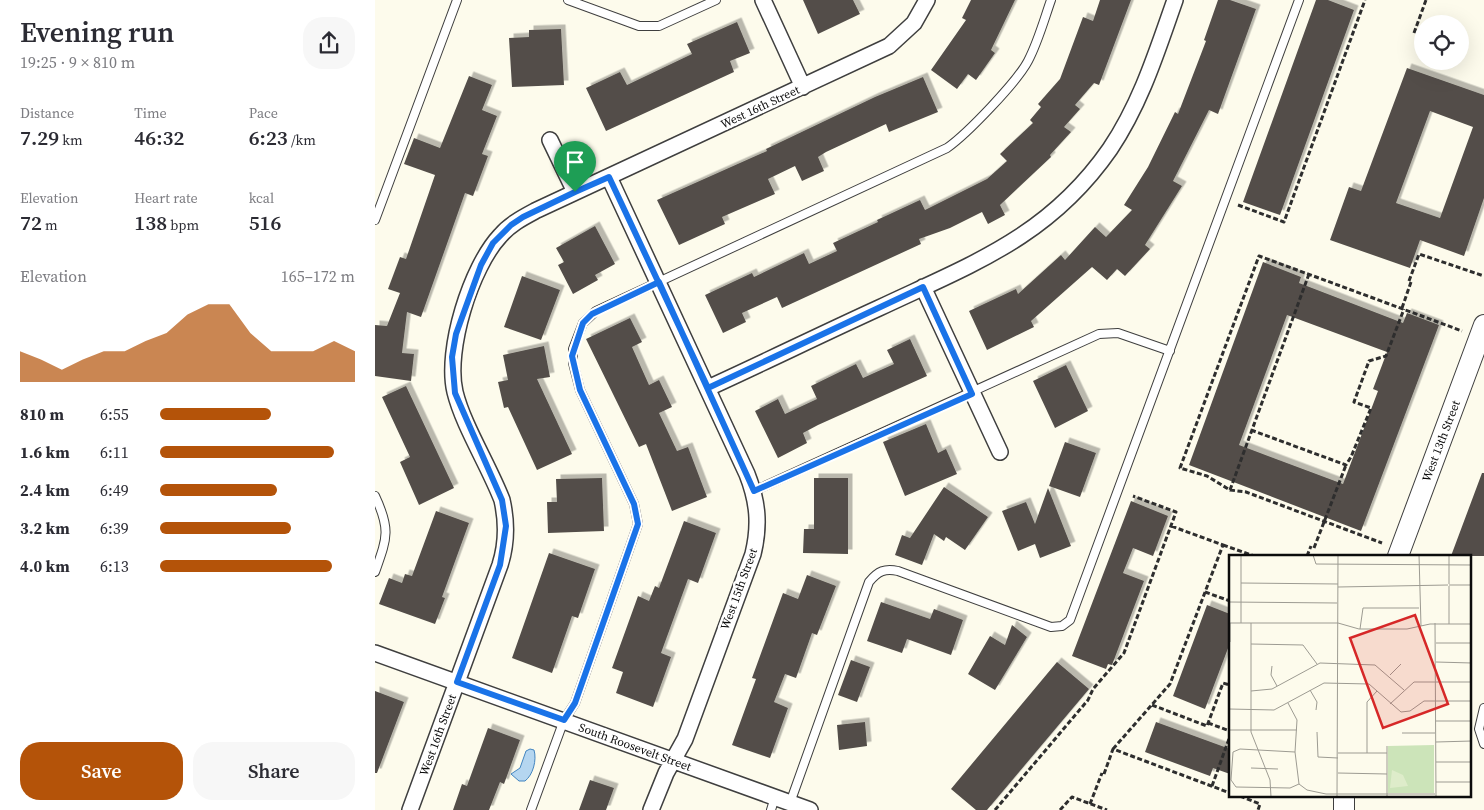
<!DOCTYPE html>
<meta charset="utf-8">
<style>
body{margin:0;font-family:"Source Serif 4",serif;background:#f7f7f7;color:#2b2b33;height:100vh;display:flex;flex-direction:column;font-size:19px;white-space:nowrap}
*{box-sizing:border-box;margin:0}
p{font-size:16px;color:#7c7c81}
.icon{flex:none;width:28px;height:28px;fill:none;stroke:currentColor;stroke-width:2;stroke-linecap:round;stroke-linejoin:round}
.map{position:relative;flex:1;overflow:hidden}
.drawer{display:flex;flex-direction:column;background:#fff;width:375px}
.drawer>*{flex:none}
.fabs{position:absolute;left:1039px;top:15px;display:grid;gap:10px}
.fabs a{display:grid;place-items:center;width:55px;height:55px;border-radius:50%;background:#fff;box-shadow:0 5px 20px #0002;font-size:25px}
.pin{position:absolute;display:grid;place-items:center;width:42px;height:42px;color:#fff;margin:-51px -21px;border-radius:50% 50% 50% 0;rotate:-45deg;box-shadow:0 0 5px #0007}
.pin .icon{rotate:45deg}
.round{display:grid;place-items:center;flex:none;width:52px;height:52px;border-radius:20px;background:#f7f7f7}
.head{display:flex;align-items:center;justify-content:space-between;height:85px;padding:0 20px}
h1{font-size:28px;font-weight:600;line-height:38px}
.stats{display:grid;grid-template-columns:repeat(3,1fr);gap:8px;height:85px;padding:5px 20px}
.stats div{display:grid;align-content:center}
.stats b{font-size:21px;font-weight:600}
.stats small{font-size:14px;font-weight:400}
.stats p{font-size:14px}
.chart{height:140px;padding:10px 20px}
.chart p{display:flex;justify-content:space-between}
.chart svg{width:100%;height:90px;margin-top:5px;fill:#b45309;opacity:.7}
.cta{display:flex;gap:10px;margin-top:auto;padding:10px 20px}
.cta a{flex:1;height:58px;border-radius:20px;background:#b45309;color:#fff;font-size:20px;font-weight:600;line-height:58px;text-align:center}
.cta a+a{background:#f7f7f7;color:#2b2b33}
ul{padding:0 20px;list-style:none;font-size:16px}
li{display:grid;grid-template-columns:80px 60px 1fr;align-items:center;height:38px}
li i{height:12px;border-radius:6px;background:#b45309}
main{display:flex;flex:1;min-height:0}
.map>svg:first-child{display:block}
.water{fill:#b5d6f0;stroke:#4385c0}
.building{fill:#534e49;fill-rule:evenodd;filter:url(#shadow)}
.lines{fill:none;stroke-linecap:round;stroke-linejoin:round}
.service-casing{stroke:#3f3f3f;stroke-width:10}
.minor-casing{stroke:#3f3f3f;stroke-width:18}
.tertiary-casing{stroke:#3f3f3f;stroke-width:22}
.path{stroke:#2e2e2e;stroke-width:3;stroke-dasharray:5 2.5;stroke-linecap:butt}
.service{stroke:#fff;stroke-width:8}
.minor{stroke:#fff;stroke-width:15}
.tertiary{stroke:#fff;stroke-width:20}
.route-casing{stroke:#fff;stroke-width:10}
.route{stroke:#1a73e8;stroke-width:6}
.labels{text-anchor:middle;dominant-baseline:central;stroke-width:5;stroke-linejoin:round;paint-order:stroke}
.street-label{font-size:12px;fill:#0c0c0c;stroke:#fff}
.inset-road{fill:none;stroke:#9d9b92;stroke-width:1}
.view{fill:#d62828;fill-opacity:0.15;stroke:#d62828;stroke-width:2.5}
.inset-edge{fill:none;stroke:#0c0c0c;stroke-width:2.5}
</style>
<main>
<section class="drawer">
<div class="head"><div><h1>Evening run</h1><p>19:25 · 9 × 810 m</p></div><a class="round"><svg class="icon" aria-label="share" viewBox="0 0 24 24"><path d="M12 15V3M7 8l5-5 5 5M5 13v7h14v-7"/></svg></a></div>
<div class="stats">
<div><p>Distance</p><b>7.29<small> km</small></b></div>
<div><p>Time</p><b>46:32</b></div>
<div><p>Pace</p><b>6:23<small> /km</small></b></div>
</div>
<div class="stats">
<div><p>Elevation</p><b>72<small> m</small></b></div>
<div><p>Heart rate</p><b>138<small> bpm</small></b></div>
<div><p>kcal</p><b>516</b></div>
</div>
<div class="chart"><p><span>Elevation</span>165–172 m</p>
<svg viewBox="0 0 160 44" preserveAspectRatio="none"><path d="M0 44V29L10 33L20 38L30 33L40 29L50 29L60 24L70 20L80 11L90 6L100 6L110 20L120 29L130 29L140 29L150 24L160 29V44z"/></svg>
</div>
<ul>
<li><b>810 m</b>6:55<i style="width:57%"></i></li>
<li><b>1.6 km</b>6:11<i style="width:89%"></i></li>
<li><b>2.4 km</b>6:49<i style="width:60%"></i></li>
<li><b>3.2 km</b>6:39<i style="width:67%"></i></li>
<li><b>4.0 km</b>6:13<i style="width:88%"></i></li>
</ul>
<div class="cta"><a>Save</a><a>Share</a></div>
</section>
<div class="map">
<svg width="1109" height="810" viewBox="0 0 1109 810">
<defs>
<filter id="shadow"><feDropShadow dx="4.5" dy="-4.5" stdDeviation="0" flood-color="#0004"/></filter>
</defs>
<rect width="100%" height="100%" fill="#fdfbec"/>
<path class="water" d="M155 749 159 750C162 760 158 775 150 781H144L136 774 145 768 151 751Z"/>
<path class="building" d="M428 0H478L485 14 443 34Z
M596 0H640L616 50 620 53 601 80 593 74 582 89 556 70 591 20 587 18Z
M725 0H756L724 85 719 83 700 105 705 109 689 127 696 132 675 155 676 157 625 205 630 215 613 224 607 212 575 228 544 239 546 244 407 308 402 297 367 313 371 322 348 333 330 295 377 273 379 277 429 253 434 264 462 251 458 243 503 222 502 220 545 200 550 210 612 179 632 161 625 154 658 123 655 120 666 107 663 104 685 79 708 17 718 21Z
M843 0H855L881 9 843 114 834 110 798 181 807 186 770 245 775 249 750 276 742 269 732 280 717 267 656 321 659 327 612 350 594 311 641 289 643 294 686 255 690 260 720 227 731 237 757 210 749 205 773 167 800 112 803 114 831 41 829 40Z
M941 0H953L979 10 905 215 868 202Z
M362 22 375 53 355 61 359 72 231 131 211 88 245 72 252 85 317 54 312 44Z
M186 29 189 85 137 87 134 38 154 37V30Z
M1032 68 1109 95V198L1089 256 1045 240 1035 268 955 240 974 187 986 191ZM1055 111 1098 127 1065 218 1021 203Z
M94 76 117 85 107 110 122 116 107 154 113 156 98 196 90 193 46 317 32 312 27 353 39 354 36 381 0 376V325L12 326 25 293 13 289 25 257 31 259 60 175 29 164 39 138 65 148Z
M548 77 563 112 514 132 511 124 451 152 443 157 449 171 427 181 420 166 393 179 400 194 347 217 350 224 304 245 282 200 392 151 391 149 500 97Z
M220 226 240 264 220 275 223 280 198 294 183 265 189 262 181 248Z
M888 262 926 277 924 283 1028 323 1032 313 1064 325 986 531 814 465ZM912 315 1012 352 998 389 1003 391 968 484 864 445Z
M147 276 185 290 166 340 129 327Z
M255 318 267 342 257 347 274 385 284 380 297 407 284 413 302 451 313 447 332 497 297 511 271 444 264 447 211 339Z
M535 339 552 376 443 425 428 433 432 443 403 458 380 411 403 399 410 414 442 399 436 386 481 364 488 378 519 364 512 350Z
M169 346 175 377 162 379 197 454 162 470 133 407 129 408 123 382 133 380 128 355Z
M691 365 713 411 680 428 658 381Z
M31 386 79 488 44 505 25 462 35 457 7 397Z
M551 424 563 453 571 449 582 474 530 496 508 442Z
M690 442 721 453 705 497 674 486Z
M1107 473H1109V556H1076Z
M227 478 229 531 173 533 172 502H182L181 479Z
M439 478H473V554L428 553 429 529H439Z
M569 487 613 517 590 550 571 537 569 541 559 534 547 565 520 555 527 535 535 538Z
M673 488 696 546 665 558 660 544 643 551 627 511 651 502 660 524Z
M756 501 793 516 778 556 758 548 748 573 769 581 737 665 733 664 731 669 697 656Z
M61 511 94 523 67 597 70 598 60 624 4 604 14 578 27 583 30 574 37 576Z
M309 521 341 533 323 583 313 579 286 653 296 657 278 707 241 693 248 672 237 668 263 596 274 601 280 586 284 588Z
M174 553 220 569 203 618 197 616 177 673 137 658Z
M432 575 461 586 442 635 437 633 421 678 410 674 399 702 413 708 395 758 357 745 381 679 377 678 408 593 423 599Z
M506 602 555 619 559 609 588 620 576 655 532 639 527 653 492 641Z
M832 605 855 614V643L830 709 798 696Z
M637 625 652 637 620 690 593 674 615 636 630 645Z
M476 660 495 667 482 702 463 695Z
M682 662 714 689 612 810H601L576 789Z
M0 691 29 702 2 773H0Z
M490 722 492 746 464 750 462 725Z
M781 722 855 749V774L838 768 835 776 770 752Z
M113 728 145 740 129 784 125 782 114 810H78L87 784 92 786Z
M215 780 239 788 231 810H204Z"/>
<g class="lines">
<defs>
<path id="service" d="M193 0 264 26H284L341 0
M0 220 82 0
M379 491 724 334 743 333 795 351
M0 496C16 530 12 538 0 572
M1109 708 1104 729 1109 744
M415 803 494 582C503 571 510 568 523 571L676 627 687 626 695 620 924 0
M156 810 189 720 200 703 263 524 259 504 205 390 198 363V349L208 323 221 311 572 148C592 134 642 82 653 61 663 42 669 20 676 0
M396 810 400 797"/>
<path id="minor" d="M388 0 428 87
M175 140 200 192
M234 177 372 474C383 502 385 525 378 554L310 739 291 773 276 810
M548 287 625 452
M333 388C390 362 447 334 504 308 597 264 674 237 735 149 766 103 782 51 800 0
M0 653 435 810
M35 810 125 565C132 543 132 522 127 500 114 466 88 425 80 392 70 350 96 267 125 236 135 224 149 217 162 210L514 46 539 23 552 0"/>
<path id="tertiary" d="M1023 556 1109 325
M969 810V796"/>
</defs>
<use href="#service" class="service-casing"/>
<use href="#minor" class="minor-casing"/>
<use href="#tertiary" class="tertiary-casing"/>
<path class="path" d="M1039 33 1051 0
M863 205 909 222 990 0
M934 274 855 490 832 476 805 468 884 256C952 281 1020 306 1087 331
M1034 281 1044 254 1109 276
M1027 308 1036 282
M876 430 971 465 976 457 996 408 979 402 994 361 1011 356 1029 309
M855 490 871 492 1007 543
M848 545 879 556
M939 548 971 465
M932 556 936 546
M830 592 855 601
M777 705 832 726 848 683 855 685
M833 723 855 731
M738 749 795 684 848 545 796 526
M729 774 738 749 855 793
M837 786 855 736
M865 796 885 804 883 810
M715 804 727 773
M620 810 713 700 718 689 749 653 801 512 758 496
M685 810 697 797 732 810"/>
<use href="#service" class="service"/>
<use href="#minor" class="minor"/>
<use href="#tertiary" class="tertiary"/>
</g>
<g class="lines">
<defs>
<path id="route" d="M200 192 148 217 136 225 118 243 106 265 81 334 77 357 80 393 127 500 131 526 125 565 82 682 189 720 200 703 263 524 259 504 205 390 197 356 208 323 217 314 284 282 379 491 597 394 548 287 333 388 234 177 200 192"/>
</defs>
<use href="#route" class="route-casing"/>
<use href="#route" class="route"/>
</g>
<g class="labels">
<g class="street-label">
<text transform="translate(385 107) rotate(-25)">West 16th Street</text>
<text transform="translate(1066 441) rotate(-69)">West 13th Street</text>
<text transform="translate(364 589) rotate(-70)">West 15th Street</text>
<text transform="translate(63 735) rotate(-70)">West 16th Street</text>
<text transform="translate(260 747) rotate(20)">South Roosevelt Street</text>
</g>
</g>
<g transform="translate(854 555)">
<rect width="242" height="242" fill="#fdfbec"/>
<path d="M205 190V238H159V191Z" fill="#cce4b9"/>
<path d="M163 215 174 220 179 231 161 233Z" fill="#deecca"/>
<path class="inset-road" d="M12 0V68M84 0 87 9 243 10M190 0 192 71M220 0V29M12 28 109 29M220 30H243M220 31V69M109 32 219 30M0 47 108 48M0 68H109L130 74H178L201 69H243M22 68V177L41 225 42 242M206 68 207 242M131 74 134 53H190M1 87V68M207 88H243M22 89 74 90 88 109M207 107 243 108M43 111 42 120 48 131M161 120 172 109M81 135 88 147 87 155M22 136 43 134 91 108 146 110 175 135M59 148 68 165 66 197 70 229M161 149 185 127H243M0 154 45 155 95 128 140 129 172 157 181 156 195 146H243M207 166H243M0 175H68M88 177 89 202 109 203M173 178H206M207 187 243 186M158 191V242M4 197 2 225 7 232 61 233 70 229M4 197 11 194 66 197M109 198H158M138 198V147L148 136M207 207H243M22 213 49 214M109 218 158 219M207 227H243M70 229 78 235 97 239H206M108 242 109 0"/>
<path class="view" d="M186 60 219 149 154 173 121 83Z"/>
<rect width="242" height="242" class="inset-edge"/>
</g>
</svg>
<div class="fabs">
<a><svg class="icon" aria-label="locate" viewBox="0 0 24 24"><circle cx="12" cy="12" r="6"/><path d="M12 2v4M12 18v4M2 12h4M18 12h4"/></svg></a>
</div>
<div class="pin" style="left:200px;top:192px;background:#1e9e55"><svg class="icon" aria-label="arrive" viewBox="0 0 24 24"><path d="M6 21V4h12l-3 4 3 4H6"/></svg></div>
</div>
</main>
